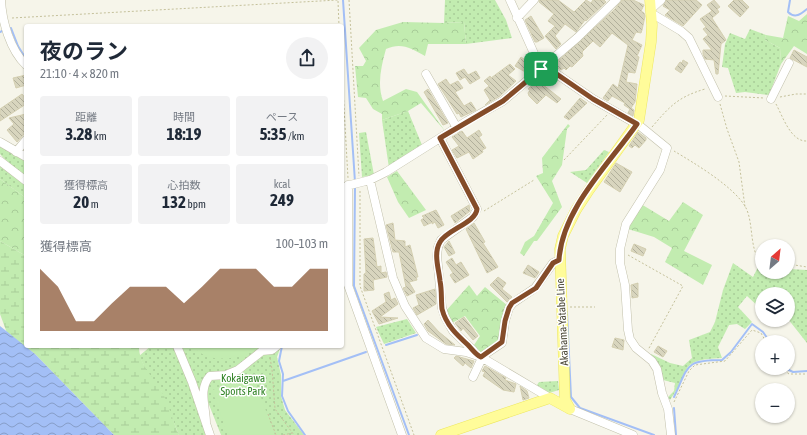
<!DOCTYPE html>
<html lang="ja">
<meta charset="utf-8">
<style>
body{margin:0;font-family:"Asap Condensed","Noto Sans JP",sans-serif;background:#f2f2f3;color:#1f2937;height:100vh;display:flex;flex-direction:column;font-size:15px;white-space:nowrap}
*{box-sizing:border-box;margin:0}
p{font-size:13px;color:#747a83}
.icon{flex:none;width:22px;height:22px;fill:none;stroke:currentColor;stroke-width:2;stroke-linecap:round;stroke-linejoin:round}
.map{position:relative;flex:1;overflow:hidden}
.sheet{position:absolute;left:24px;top:24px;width:320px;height:324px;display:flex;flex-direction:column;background:#fff;border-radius:4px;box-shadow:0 1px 3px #0004}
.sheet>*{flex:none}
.needle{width:26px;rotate:28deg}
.tools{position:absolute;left:755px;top:239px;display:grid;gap:8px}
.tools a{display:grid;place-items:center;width:40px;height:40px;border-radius:50%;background:#fff;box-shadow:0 1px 3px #0004;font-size:20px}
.pin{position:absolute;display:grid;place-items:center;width:34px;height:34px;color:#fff;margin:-17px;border-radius:8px;box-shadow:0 2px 6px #0006}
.round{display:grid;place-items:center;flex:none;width:42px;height:42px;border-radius:21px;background:#f2f2f3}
.headline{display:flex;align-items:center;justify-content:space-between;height:68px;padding:0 16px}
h1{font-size:22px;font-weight:700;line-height:30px}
.metrics{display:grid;grid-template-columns:repeat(3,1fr);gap:6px;height:68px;padding:4px 16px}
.metrics div{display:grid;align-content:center;border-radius:4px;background:#f2f2f3;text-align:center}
.metrics b{font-size:17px;font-weight:700}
.metrics small{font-size:11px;font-weight:400}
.metrics p{font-size:11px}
.chart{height:112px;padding:8px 16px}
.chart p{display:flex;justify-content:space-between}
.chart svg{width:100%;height:72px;margin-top:4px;fill:#844c29;opacity:.7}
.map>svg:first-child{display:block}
.grass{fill:url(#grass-dots)}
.forest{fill:url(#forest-crowns)}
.wetland{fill:url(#wetland-marsh)}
.garden{fill:#c2ecb0}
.water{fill:url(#water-waves)}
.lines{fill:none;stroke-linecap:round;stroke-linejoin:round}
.stream{stroke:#a3bff6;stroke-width:2}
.building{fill:url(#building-back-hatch);stroke:#d4cfb1}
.minor-casing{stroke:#c2c0ab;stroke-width:9}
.major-casing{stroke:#ede761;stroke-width:11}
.path{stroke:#c5c19b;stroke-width:1;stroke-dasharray:2 2;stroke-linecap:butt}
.minor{stroke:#fff;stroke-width:8}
.major{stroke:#fffc9a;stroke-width:10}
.route-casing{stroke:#fff;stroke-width:8}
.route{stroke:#844c29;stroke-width:5}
.labels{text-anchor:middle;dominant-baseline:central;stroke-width:3;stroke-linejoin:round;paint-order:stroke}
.street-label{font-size:11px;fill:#4b4837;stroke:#fff}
.park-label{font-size:11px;fill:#308225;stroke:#fff}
</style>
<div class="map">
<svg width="807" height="435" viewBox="0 0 807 435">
<defs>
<pattern id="grass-dots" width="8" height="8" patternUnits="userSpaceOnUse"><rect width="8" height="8" fill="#c2ecb0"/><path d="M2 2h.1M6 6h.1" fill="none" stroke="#a8cc98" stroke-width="1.8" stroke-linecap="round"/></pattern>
<pattern id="forest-crowns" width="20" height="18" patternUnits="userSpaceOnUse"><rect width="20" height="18" fill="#c2ecb0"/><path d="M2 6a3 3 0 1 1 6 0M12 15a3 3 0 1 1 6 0" fill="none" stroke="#a8cc98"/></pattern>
<pattern id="wetland-marsh" width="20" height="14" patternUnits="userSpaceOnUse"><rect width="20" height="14" fill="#c2ecb0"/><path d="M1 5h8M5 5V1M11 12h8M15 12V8" fill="none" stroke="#a8cc98"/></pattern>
<pattern id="water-waves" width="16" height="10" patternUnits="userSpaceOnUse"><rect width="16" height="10" fill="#a3bff6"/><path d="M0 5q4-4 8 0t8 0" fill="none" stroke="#879dc8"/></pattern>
<pattern id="building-back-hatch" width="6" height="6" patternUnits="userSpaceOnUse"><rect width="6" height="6" fill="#d8d5be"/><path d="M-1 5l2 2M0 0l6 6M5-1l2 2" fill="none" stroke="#b1af9b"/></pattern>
</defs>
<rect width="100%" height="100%" fill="#f6f5ea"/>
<path class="grass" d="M445 0H495L506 20 512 38 466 44 464 22 444 23Z
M750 29 766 35 765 40 780 48 781 64 769 95 745 92 736 93 728 68 722 67 725 44 730 33 745 39Z
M408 111 422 145 389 168 382 120Z
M366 132 374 175 362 177 359 133Z
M0 146 26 161V177L11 166 0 154Z
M604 150 609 152 587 183 570 172 586 170Z
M0 165 26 184V198L0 179Z
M733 263 753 277 759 265 762 266V272H788V269L807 270V343L788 319V294H762V310L747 296 738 307 752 322 745 329 737 324 729 325 718 347 722 358C675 360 693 370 670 400L668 397 674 391 675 383 663 380 650 357 651 354 670 363 683 366 692 358 689 340 710 332 715 322 723 290Z
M407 319 416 333 384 344 376 327Z
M151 346H172L181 361 206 435H179L161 391 149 376 139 356Z
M181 346H281L277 357 281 375V396L285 410 304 435H221L202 387 205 409Z
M558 381 559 390 549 393 537 385 539 382Z"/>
<path class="forest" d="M807 14V54L794 46 781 64 780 48 765 40 766 35 783 38 788 16 799 21Z
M403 22 444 23 464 22 466 44H428L425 56C411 48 401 42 386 49 381 67 377 84 383 101L406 89 417 92 445 131 421 103 408 111 382 120V114L373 109 366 98 358 97 355 66H363L366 61 359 48 376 30Z
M568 124 570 126 567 129 562 165 552 181 562 207 537 241H534L524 256 520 253 525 242 534 236 553 203 536 176 543 173 542 158Z
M397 171 426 210 409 218 398 202 387 177Z
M0 179 26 198V256L0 241Z
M683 202 703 215 684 251 712 265 703 285 665 262 672 248 654 237 628 229 631 219 641 204 669 221Z
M469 285 477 296 485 287 508 306 499 338 495 345 481 353 474 345 480 336 465 316 452 323 445 312Z"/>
<path class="wetland" d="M0 241 26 256V346H139C139 366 153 376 162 392 169 405 173 421 179 435H114L35 354 7 333 0 314Z"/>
<path class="garden" d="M192 346H264C243 358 211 367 192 346Z
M253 376 275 435H228L212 390Z"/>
<path class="water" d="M0 326 35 354 114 435H0Z"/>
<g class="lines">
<path class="stream" d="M343 0 355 182
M790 0 788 12C795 19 801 14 807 9
M11 28 18 46 26 59
M0 32 2 31
M355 187 354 286 409 435
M342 193H343
M567 312 571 397 580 408 654 435
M386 345 417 335
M282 346 279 361 283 374 282 396 288 411 305 435
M785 368 793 372 807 371
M283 381 366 352
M674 397C689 365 685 360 722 360L731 352 752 324 763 332 770 342
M674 408 676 435"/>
</g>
<path class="building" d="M539 0H558L574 12 586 0 591 3 593 0H604L606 2 586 21 585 20 576 32 565 24 555 36 561 44 556 49 545 36 555 26 548 21 554 14 539 2Z
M622 0H633L644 5 641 11 644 13 645 16 642 30 641 33 636 32 632 40 642 45 637 56 639 57 635 73 628 72 626 82 637 84 635 102 631 108 634 110 633 116 628 113 630 109 624 105 625 103 612 96 608 101 603 98 613 84 618 88 628 45 612 33 600 47 593 41 582 52 583 56 572 67 570 66 566 70 564 68 561 70 556 67 557 62 615 9Z
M666 0H696L702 5 683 26 665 15 670 10 663 6Z
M714 0 720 7 717 9 719 12 712 18 726 40 721 44 718 74H716L714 60 705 59 703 54V50H712L703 39 708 35 703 29 706 27 700 19 712 11 707 5Z
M734 0H742L749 7 740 17 728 6Z
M531 16 544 38 537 42H535L525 20Z
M794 50 807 57V67L790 58Z
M521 57 534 66 527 73 515 66Z
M683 60 688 63 681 73 675 69 680 62 682 63Z
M510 64 515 69 508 75 516 81 500 96 485 105 490 100 484 90 489 86 484 81 490 76 491 78Z
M464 69 468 75 476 71 480 78 470 84 465 77 460 80 456 73Z
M26 75V85L16 88 13 78Z
M446 79 450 85 458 81 463 88 455 92 464 106 471 102 476 110 461 117 459 113 457 114 438 84Z
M537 80 561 99 557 103 546 95 537 104 529 96 528 93 530 90 528 89Z
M428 89 448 123 443 125 424 92Z
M22 94 26 99V104L0 121V109Z
M580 98 587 103 569 120 564 117Z
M26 114V132L17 142 7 130 14 124 9 118Z
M479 130 482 135 479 137 486 148 482 150 483 152 473 159 469 152 457 158 452 150 459 146 452 137 462 131 467 138Z
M638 132 646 138V140L639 148 635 145 632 148 629 146Z
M616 163 632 172 620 192 604 182Z
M469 205 470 211 455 223 451 216Z
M436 210 444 225 438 228 435 222 432 224 433 222 424 226 421 220 424 218 422 216Z
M393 223 395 240 405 241V247L410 245 418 277H416L417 280 409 282 415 292 407 296 403 288 406 287 399 252H393L386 225Z
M474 223 485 242 483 243 498 267 487 273 466 229Z
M373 238 377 267 381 266V273L386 272 387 277 373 280 374 290 364 291V274L366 273 364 239Z
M449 241 455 253 449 256 444 247Z
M634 244 646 249 643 256 631 251Z
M452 258 456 265 461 262 469 275 455 283 450 275 453 273 446 262Z
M528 265 539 272 535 278 523 273Z
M498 277 506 283 502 289 512 297 507 302 490 285Z
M638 283V297L632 298 631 285Z
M435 289 436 304 417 315 413 308 419 305 416 295Z
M389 292 391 300 395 298 398 304 380 317 398 318 379 324 372 311 386 302 384 294Z
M464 317 478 336 473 340 463 328 461 331 455 323Z
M428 320 439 332 455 345 446 344 428 331 424 324Z
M615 338 624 340 623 350 612 347Z
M658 346 667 351 663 357 654 352Z
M456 356 474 361 471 368 465 363 463 366 454 358Z
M485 366 506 378 505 380 516 384 514 392 503 390 483 376 485 372 482 371Z
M520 386 527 391 529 398 523 400Z"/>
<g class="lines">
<defs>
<path id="minor" d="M1 0C2 21 10 50 26 65
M510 0 541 69
M651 9 661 0
M651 13 681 31 689 38 718 97
M517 18 534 0
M545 66 593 99 640 126 667 148 660 170 626 224 620 249V263L625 285 628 330 630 339 636 348 652 361 657 369 662 393 668 409 671 435
M426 74 457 128
M771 99 789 63
M440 138 477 209 473 217 441 240 438 247 437 256 442 308 445 317 453 331 473 350 476 355
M0 142 26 157
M16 152 26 140
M0 161 26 181
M370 180 393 278 405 306 426 338 444 349 466 352 481 357 550 398
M348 185V285L402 435
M342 187 370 180 386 172 467 121 503 101 577 38 616 0
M177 346 192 382 210 435
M481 357 502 343 505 321 509 308 513 303 535 288 553 263 559 260
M473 377 482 358
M570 409 633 435
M206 423C206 407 198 389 210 376L226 375 238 370 262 351 272 350 277 346"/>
<path id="major" d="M570 409 565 400 560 249 563 236 576 210 589 190 639 120 651 42 652 25 650 0
M441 435 550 398 570 409"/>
</defs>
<use href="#minor" class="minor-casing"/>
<use href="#major" class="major-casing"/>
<path class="path" d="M349 0 359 176
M338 1 339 26
M12 18 338 0
M342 72 348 178
M725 96 764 98
M780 97 796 94H807
M720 104 727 129 739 162 745 207
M776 104C783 117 791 142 807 141
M652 127C670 106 678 97 705 89
M674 151C694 163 735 187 746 208 754 224 749 252 762 263
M564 160 607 115
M360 191V286L414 435
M484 211 534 180
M628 255 683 286 648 350
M788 264 807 267
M570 307H595
M270 358 272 369 275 409 294 435
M781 368 789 374H807
M674 402 689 371 695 365 725 361 752 330 761 333 766 342
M268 414 276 435
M283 435 292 433"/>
<use href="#minor" class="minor"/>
<use href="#major" class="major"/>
</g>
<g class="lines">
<defs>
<path id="route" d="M545 66 593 99 637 124C609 164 562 209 559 260L553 263 536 288 512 303 509 308 505 321 502 342 481 357C475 354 473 350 468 345 457 335 446 325 442 309 441 300 442 290 440 281 439 269 433 254 440 242 446 230 476 223 477 209L440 138 503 101Z"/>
</defs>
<use href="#route" class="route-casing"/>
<use href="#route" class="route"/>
</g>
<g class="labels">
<g class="street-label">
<text transform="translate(562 322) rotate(-93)">Akahama-Yatabe Line</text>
</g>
<g class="park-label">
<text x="243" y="378">Kokaigawa<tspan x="243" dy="13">Sports Park</tspan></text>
</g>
</g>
</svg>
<div class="tools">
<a><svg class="needle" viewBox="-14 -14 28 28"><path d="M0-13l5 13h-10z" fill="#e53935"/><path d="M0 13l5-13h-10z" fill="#747a83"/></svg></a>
<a><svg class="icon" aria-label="layers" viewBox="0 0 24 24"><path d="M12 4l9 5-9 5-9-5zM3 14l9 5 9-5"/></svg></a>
<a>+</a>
<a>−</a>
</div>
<div class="pin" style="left:541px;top:69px;background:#1e9e55"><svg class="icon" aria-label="arrive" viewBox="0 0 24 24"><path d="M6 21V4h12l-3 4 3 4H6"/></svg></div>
<section class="sheet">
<div class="headline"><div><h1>夜のラン</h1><p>21:10 · 4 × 820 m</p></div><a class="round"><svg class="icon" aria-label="share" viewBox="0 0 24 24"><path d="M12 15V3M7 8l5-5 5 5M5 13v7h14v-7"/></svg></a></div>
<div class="metrics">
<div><p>距離</p><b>3.28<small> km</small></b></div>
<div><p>時間</p><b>18:19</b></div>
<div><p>ペース</p><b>5:35<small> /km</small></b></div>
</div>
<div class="metrics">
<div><p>獲得標高</p><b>20<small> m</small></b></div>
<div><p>心拍数</p><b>132<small> bpm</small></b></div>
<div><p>kcal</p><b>249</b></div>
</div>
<div class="chart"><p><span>獲得標高</span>100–103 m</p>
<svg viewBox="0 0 160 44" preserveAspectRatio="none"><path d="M0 44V6L10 17L20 38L30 38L40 27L50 17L60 17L70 17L80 27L90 17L100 6L110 6L120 6L130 17L140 17L150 6L160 6V44z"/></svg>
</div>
</section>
</div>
